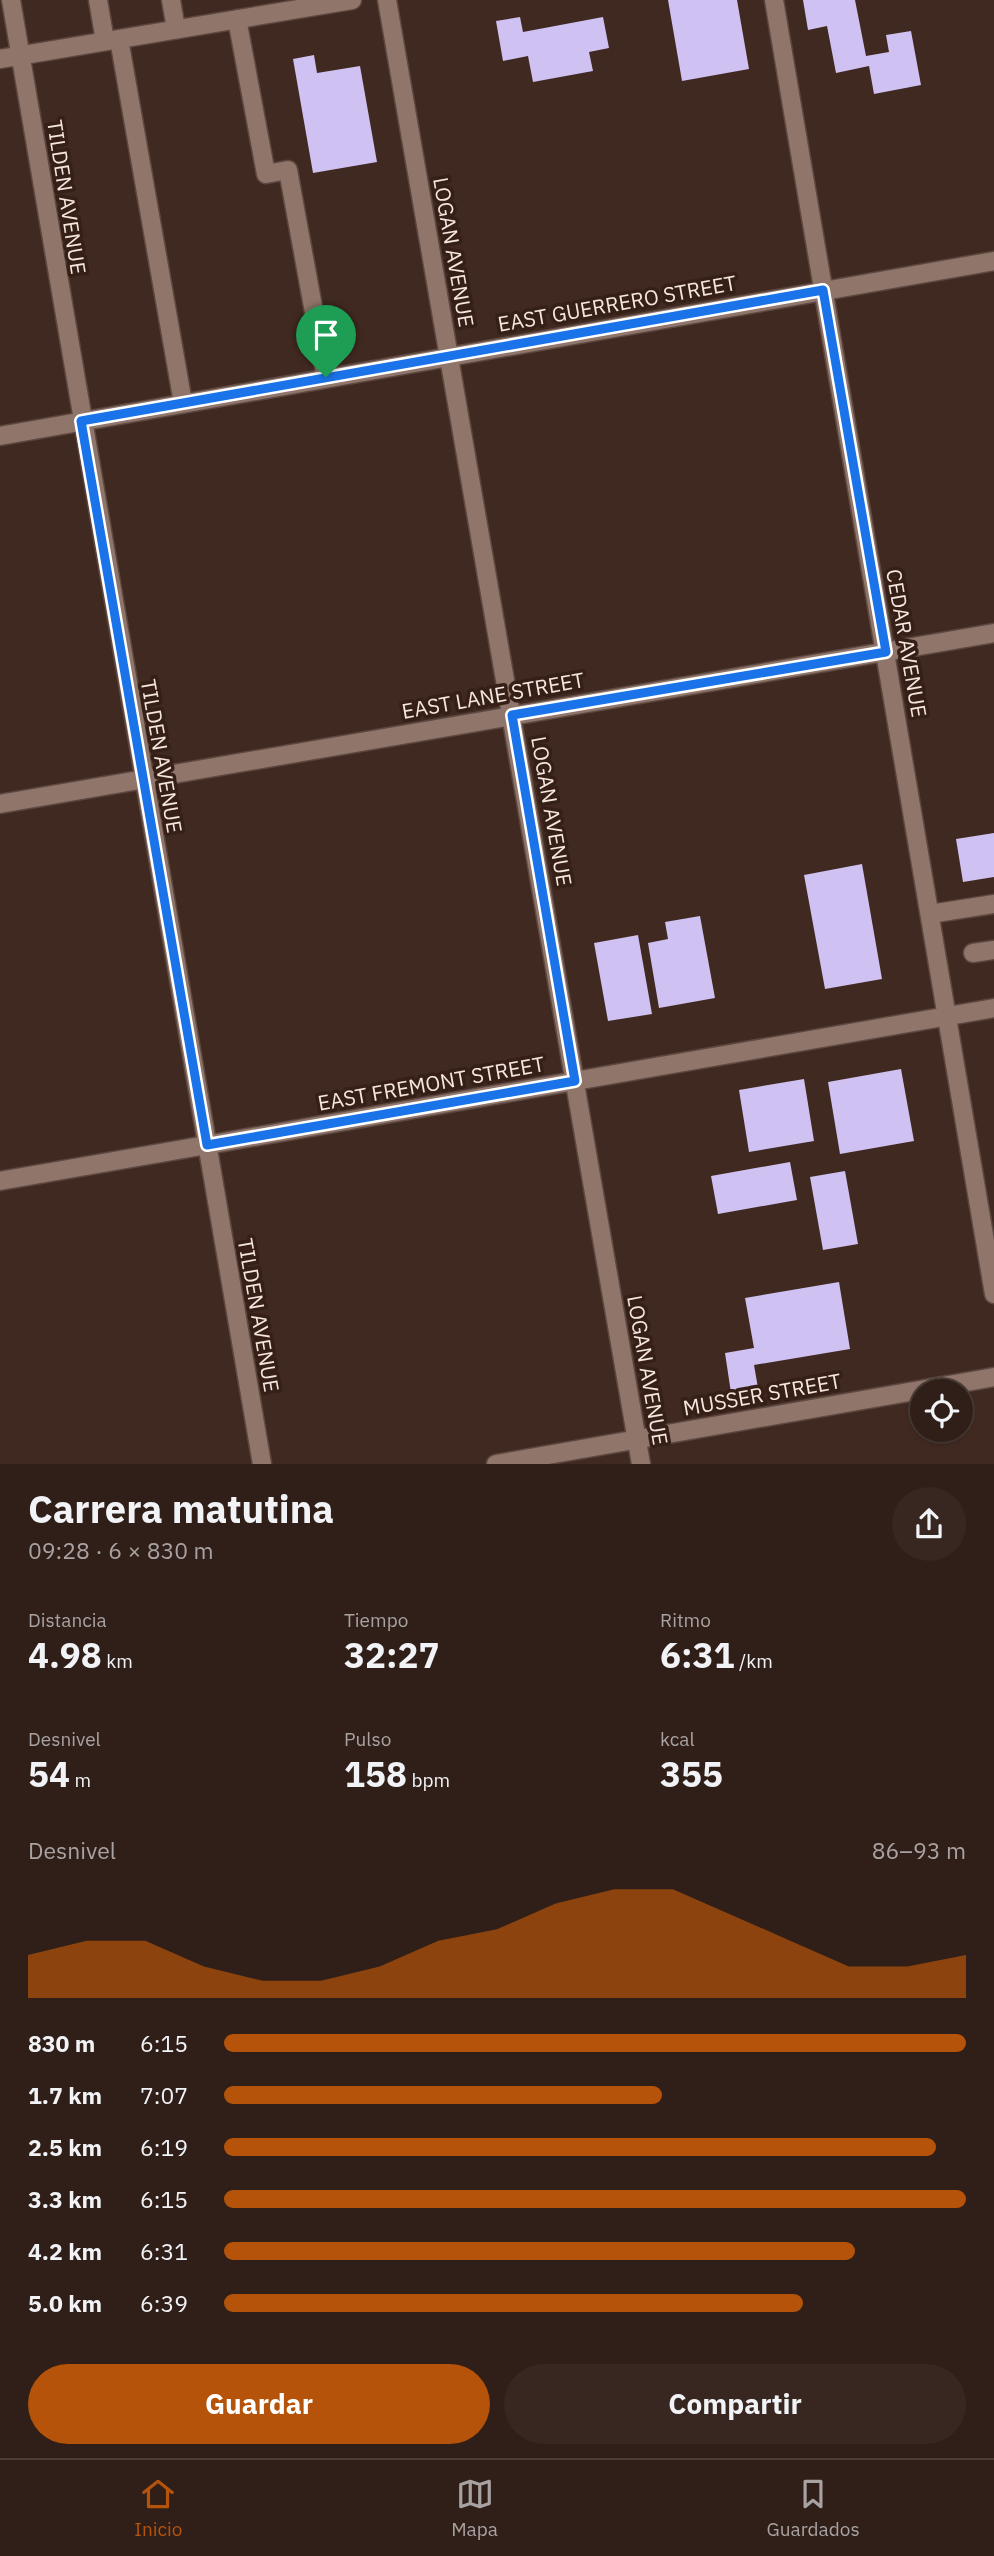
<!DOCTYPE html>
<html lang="es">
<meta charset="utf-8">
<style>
body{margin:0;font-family:"IBM Plex Sans",sans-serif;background:#382721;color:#f1f3f6;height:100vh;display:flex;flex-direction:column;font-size:26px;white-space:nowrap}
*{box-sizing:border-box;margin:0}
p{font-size:23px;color:#a8a2a2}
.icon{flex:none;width:38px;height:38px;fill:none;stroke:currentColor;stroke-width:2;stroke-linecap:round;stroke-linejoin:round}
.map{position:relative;height:1464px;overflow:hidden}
.details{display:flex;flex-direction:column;background:#301f18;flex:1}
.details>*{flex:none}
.fabs{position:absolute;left:910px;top:1379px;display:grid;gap:14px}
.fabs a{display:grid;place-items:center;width:63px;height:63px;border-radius:50%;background:#301f18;box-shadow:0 2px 5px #0004,0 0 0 2px #4b3d37;font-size:35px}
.pin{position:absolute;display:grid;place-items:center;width:60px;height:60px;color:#fff;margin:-72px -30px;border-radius:50% 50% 50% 0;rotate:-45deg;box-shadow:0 0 7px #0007}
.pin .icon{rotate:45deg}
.round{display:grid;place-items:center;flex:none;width:74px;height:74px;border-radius:37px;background:#382721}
.head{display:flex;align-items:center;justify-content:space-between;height:119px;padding:0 28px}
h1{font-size:38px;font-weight:700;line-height:52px}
.metrics{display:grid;grid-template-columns:repeat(3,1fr);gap:10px;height:119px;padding:7px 28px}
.metrics div{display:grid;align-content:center}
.metrics b{font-size:35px;font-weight:700}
.metrics small{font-size:19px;font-weight:400}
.metrics p{font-size:19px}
.chart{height:196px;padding:14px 28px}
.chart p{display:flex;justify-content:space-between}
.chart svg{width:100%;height:126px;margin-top:7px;fill:#b45309;opacity:.7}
.primary-button{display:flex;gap:14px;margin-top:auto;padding:14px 28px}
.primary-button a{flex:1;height:80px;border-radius:42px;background:#b45309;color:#fff;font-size:28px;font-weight:700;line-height:80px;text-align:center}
.primary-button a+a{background:#382721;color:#f1f3f6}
ul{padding:0 28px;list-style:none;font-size:23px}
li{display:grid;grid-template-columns:112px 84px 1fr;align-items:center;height:52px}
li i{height:18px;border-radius:9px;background:#b45309}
.menu{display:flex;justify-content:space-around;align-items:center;height:98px;border-top:2px solid #4b3d37;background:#301f18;font-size:19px;color:#a8a2a2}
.menu a{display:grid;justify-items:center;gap:4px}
.menu .selected{color:#b45309}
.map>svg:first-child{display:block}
.building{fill:#d0c1f3}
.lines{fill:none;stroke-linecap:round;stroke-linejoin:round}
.minor-casing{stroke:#5c4840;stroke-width:21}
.minor{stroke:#90756a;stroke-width:18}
.route-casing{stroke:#fff;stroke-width:14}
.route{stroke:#1a73e8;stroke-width:9}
.labels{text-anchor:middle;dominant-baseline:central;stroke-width:7;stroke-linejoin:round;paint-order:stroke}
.street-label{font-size:21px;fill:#f5e6df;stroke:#351f16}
</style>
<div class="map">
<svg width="994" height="1464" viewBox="0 0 994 1464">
<rect width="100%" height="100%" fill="#402920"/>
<path class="building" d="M668 0H737L749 69 682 81Z
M803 0H855L866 56 889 52 886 35 911 31 921 85 874 94 869 66 836 73 827 26 808 30Z
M520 17 523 32 603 17 609 48 589 52 593 71 533 82 528 56 503 61 496 21Z
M314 55 317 73 360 66 377 162 313 173 293 59Z
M994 833V877L963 882 956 839Z
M862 864 882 979 825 989 804 875Z
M700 916 715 998 659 1008 648 943 668 939 665 922Z
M638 935 652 1014 608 1021 594 943Z
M901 1069 914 1141 840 1154 828 1082Z
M804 1079 814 1141 749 1152 739 1090Z
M790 1162 797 1200 718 1214 711 1176Z
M845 1171 858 1244 823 1250 810 1177Z
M839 1282 850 1349 754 1365 758 1388 731 1393 725 1353 754 1348 745 1298Z"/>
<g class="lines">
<defs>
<path id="minor" d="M11 0 262 1464
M98 0 105 41
M171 0 176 29
M387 0 641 1464
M774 0 994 1294
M237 19 266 174 288 170 326 378
M119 39 183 403
M0 59 352 0
M0 436 994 261
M0 804 994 633
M930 914 994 904
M973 953 994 950
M0 1181 994 1008
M496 1464 994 1377"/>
</defs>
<use href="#minor" class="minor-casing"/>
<use href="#minor" class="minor"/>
</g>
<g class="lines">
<defs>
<path id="route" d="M823 290 886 652 512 715 575 1081 207 1145 81 421Z"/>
</defs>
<use href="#route" class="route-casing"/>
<use href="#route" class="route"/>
</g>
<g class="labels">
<g class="street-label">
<text transform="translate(67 197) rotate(81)">TILDEN AVENUE</text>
<text transform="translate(454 252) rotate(80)">LOGAN AVENUE</text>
<text transform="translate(617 303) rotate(-10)">EAST GUERRERO STREET</text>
<text transform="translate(907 643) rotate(80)">CEDAR AVENUE</text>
<text transform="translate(493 695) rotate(-10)">EAST LANE STREET</text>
<text transform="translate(162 756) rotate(80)">TILDEN AVENUE</text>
<text transform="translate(552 811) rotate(80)">LOGAN AVENUE</text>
<text transform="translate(431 1083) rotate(-10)">EAST FREMONT STREET</text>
<text transform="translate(259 1315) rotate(80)">TILDEN AVENUE</text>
<text transform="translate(648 1370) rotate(80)">LOGAN AVENUE</text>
<text transform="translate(762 1394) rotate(-10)">MUSSER STREET</text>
</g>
</g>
</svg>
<div class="fabs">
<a><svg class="icon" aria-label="locate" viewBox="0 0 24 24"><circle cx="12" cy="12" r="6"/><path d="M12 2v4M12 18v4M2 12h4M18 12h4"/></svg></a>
</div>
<div class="pin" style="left:326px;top:377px;background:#1e9e55"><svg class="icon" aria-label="arrive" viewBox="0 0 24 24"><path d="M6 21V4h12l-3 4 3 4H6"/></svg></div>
</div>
<section class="details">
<div class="head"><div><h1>Carrera matutina</h1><p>09:28 · 6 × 830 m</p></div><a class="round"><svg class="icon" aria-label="share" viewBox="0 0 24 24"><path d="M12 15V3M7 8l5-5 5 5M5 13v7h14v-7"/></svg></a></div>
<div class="metrics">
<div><p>Distancia</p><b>4.98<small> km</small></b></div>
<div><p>Tiempo</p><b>32:27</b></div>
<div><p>Ritmo</p><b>6:31<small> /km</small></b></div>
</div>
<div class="metrics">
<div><p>Desnivel</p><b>54<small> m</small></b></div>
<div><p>Pulso</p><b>158<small> bpm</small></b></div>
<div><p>kcal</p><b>355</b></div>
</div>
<div class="chart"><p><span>Desnivel</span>86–93 m</p>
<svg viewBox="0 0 160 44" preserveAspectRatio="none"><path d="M0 44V29L10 24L20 24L30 33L40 38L50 38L60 33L70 24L80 20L90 11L100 6L110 6L120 15L130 24L140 33L150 33L160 29V44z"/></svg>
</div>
<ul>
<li><b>830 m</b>6:15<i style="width:100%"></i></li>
<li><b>1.7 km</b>7:07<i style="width:59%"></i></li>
<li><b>2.5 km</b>6:19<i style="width:96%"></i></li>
<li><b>3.3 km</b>6:15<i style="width:100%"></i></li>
<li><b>4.2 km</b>6:31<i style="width:85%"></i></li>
<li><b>5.0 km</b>6:39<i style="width:78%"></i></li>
</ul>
<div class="primary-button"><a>Guardar</a><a>Compartir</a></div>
</section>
<nav class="menu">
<a class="selected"><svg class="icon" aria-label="home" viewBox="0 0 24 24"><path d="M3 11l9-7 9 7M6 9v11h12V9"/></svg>Inicio</a>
<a><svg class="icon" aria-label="map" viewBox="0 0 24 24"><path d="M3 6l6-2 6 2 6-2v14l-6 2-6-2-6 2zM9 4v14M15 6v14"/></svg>Mapa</a>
<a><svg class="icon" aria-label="saved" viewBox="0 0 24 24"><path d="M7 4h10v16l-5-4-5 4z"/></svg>Guardados</a>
</nav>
